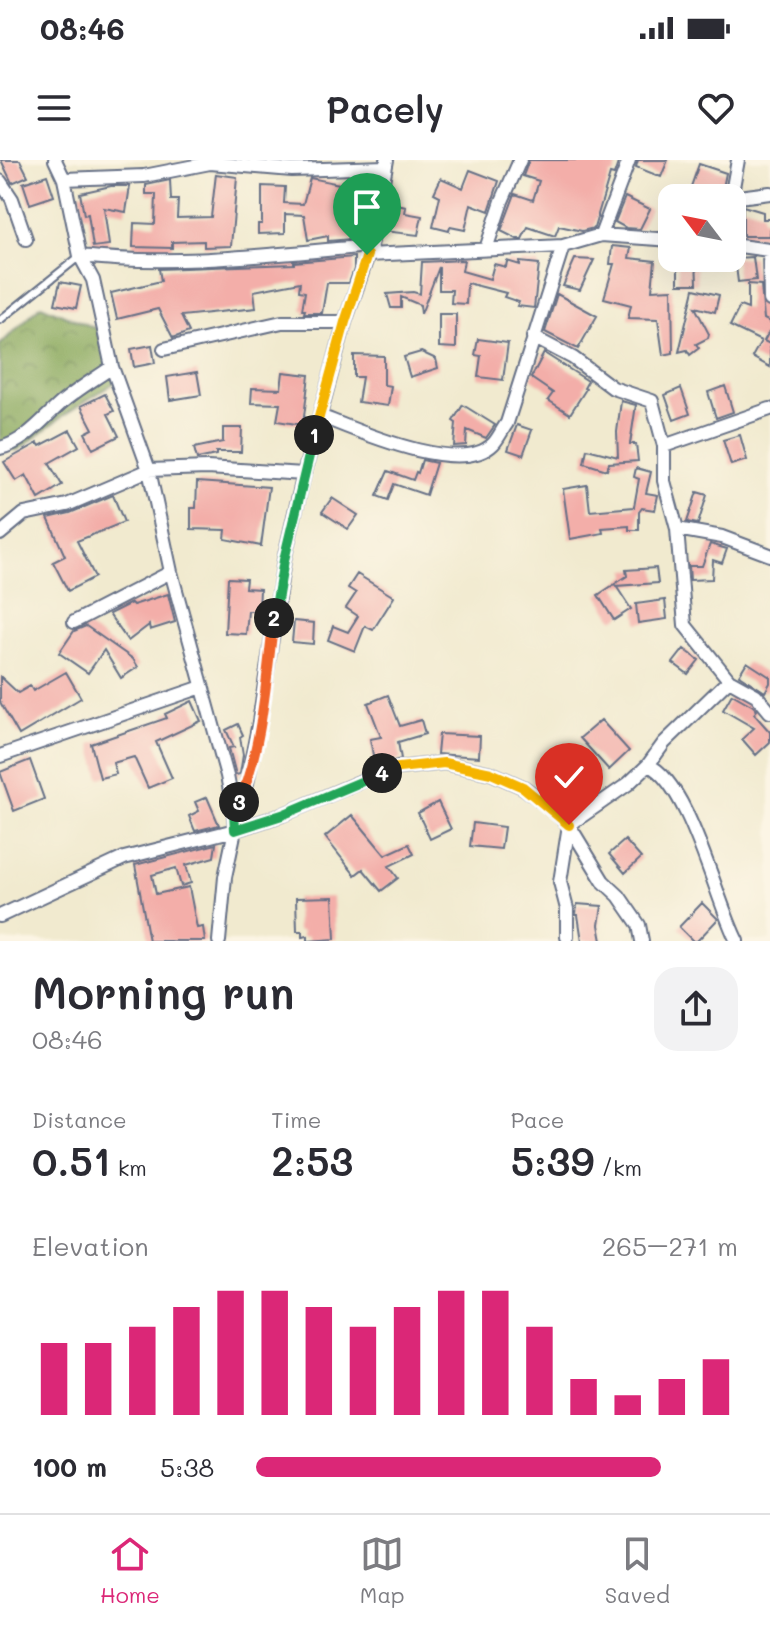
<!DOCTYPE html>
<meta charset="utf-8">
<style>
body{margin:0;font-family:Mali,sans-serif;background:#f2f2f3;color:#2b2b33;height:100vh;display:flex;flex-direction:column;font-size:30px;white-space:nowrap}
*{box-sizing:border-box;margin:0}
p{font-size:26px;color:#7c7c81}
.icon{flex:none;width:44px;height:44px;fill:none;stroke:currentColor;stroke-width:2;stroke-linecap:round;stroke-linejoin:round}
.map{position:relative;height:781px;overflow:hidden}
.sheet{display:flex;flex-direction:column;background:#fff;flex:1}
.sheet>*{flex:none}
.needle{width:52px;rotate:302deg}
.controls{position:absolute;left:658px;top:24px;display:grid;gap:16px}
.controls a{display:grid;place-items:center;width:88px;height:88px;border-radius:16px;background:#fff;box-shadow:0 8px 32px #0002;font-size:40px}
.pin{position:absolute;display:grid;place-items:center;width:68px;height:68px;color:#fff;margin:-82px -34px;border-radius:50% 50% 50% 0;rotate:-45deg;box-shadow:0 0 8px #0007}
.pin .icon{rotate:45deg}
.km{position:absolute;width:40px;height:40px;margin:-20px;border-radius:50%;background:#222;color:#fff;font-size:22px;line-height:40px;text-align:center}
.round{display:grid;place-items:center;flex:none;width:84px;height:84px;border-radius:24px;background:#f2f2f3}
.head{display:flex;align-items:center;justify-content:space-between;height:136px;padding:0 32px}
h1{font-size:44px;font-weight:600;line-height:60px}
.metrics{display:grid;grid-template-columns:repeat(3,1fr);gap:12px;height:136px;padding:8px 32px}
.metrics div{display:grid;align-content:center}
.metrics b{font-size:40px;font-weight:600}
.metrics small{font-size:22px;font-weight:400}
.metrics p{font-size:22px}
.chart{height:224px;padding:16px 32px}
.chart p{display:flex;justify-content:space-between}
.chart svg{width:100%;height:144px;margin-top:8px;stroke:#db2777;stroke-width:6}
ul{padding:0 32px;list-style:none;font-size:26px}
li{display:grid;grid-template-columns:128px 96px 1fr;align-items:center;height:60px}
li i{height:20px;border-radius:10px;background:#db2777}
.status{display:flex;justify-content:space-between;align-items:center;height:56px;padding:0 40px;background:#fff;direction:ltr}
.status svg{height:22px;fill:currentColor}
header{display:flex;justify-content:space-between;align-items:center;height:104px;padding:0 32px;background:#fff;font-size:36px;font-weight:600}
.dock{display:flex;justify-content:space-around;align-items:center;height:112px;border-top:2px solid #e1e1e2;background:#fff;font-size:22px;color:#7c7c81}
.dock a{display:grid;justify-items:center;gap:4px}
.dock .selected{color:#db2777}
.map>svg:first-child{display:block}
.forest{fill:url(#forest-crowns);stroke:#526c5d;stroke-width:2}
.building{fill:#f3aea9}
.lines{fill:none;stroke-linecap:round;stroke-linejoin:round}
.lane-casing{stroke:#667086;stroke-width:10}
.street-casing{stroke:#667086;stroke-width:16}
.lane{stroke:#fff;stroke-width:6}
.street{stroke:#fff;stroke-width:12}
.split-1-casing{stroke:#fff;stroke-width:16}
.split-2-casing{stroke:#fff;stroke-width:16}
.split-3-casing{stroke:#fff;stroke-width:16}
.split-4-casing{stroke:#fff;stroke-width:16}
.split-5-casing{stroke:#fff;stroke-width:16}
.split-1{stroke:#f5b400;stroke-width:10}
.split-2{stroke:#22a559;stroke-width:10}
.split-3{stroke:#f0652b;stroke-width:10}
.split-4{stroke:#22a559;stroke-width:10}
.split-5{stroke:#f5b400;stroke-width:10}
</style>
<div class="status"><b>08:46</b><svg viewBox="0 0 49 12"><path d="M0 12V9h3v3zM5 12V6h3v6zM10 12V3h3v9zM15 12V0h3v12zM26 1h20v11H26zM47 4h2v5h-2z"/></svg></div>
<header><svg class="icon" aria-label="menu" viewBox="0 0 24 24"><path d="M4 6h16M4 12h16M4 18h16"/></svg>Pacely<svg class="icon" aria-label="heart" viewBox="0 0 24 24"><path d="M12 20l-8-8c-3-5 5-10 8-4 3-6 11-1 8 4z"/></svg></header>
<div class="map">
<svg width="770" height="781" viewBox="0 0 770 781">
<defs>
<pattern id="forest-crowns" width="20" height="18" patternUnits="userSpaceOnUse" patternTransform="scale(2)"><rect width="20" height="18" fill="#88a85c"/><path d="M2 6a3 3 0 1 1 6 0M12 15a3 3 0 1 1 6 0" fill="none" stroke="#6e894f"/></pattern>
</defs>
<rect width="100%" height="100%" fill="#fcf5e5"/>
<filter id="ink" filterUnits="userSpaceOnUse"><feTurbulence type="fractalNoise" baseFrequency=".0125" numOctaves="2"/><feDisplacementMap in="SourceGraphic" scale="16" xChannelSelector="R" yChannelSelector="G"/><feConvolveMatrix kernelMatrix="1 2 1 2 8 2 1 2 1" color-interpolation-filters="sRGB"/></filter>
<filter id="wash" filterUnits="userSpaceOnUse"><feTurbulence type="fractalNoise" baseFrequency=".006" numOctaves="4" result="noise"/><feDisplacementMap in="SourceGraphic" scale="32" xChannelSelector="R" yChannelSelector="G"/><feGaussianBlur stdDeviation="1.8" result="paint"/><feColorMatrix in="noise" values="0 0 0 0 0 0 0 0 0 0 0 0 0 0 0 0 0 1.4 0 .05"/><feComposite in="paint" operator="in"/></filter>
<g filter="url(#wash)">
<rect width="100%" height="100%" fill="#f1eacf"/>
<path class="forest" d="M41 145 97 169 114 223 67 253 18 290H0V185Z"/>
<g id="blocks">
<path class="building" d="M1 0H20L28 16 12 23Z
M529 0H619L614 15 610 14 594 68 582 71 559 66 555 76 528 67 522 79H517L501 71 515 34 533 40 539 21 523 16Z
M638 0H668L661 17 636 7Z
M699 4 726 13 721 38H687Z
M470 10 499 21 489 51 471 44 465 70 450 67 449 71 433 67 440 36 434 33 441 18 463 28Z
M216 14 237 17 231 86 204 87V81L172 82V88L133 87 134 63 155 64 156 34H146V25L170 20 171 40H178L177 58 211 57Z
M47 15 54 36 30 44 23 23Z
M310 18 369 30 362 63H366L363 78 328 81V76L308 80 304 55 285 54V73L258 74V64H262V26L285 27 284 43 303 44Z
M111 26H130L126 52 104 48 109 85 93 87 88 54 84 55 80 33Z
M625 37 650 49 640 69 626 68 615 62Z
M389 43 406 47 405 53 422 56 418 75 383 71Z
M743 46 763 52V59H770V76H743Z
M612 86 631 88 629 98 655 101 652 130 672 129 673 193 663 195 658 159 628 158 631 145 604 138 614 104H610Z
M354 97V109L349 123H327L322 153H304L305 150H302L305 132 299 131 300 122 254 131 256 148 181 156 189 172 173 178 158 149 117 159 111 133 161 121 159 109 294 104V102Z
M753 97 756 120 738 122 735 98Z
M678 98H696L697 124H678Z
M575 99 594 100 580 130 563 126Z
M464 100 462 111 490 119 494 104 506 107 507 101 520 105V102L539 104 534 148 517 146 519 142 504 137 506 133 467 123 466 144 451 143 452 130H439V107L421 154 420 145 401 137V148H391L387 134 413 132 420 134 422 102Z
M60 122 81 126 76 148 55 144Z
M748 124 761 125 764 159 770 162V170L764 181 770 184V207L752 197 761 181 730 166 740 146 748 149Z
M694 129 719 135 715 152 695 147 709 174 708 178 696 184 699 188 690 195 687 190 679 192Z
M557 134 597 156 578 189 545 172Z
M439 154H456V188L439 187Z
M478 179 508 183 503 220 478 217 481 196 475 195Z
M152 185 155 203 134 207 131 189Z
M421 192 436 199 438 208 410 217 404 197Z
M544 193 588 221 584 228 586 229 570 254 548 240 553 233 531 218Z
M354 195 384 196V225L391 226 388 246 358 242 362 217H354Z
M197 212 201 235 170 240 167 217Z
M283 212 309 215 303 265 277 261 280 244 251 243 252 228 281 229Z
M725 226 733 252 716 258 708 232Z
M681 228 690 254 674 260 665 235Z
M105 234 114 251 108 254 119 276 93 289 85 273 93 269 81 246Z
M621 241 636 245 630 284H636L638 301 609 303 607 310 584 303 587 289 618 297 617 272Z
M463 245 495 265 486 278 467 270 466 285 454 286 456 263 453 261Z
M517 265 532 270 523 295 508 290Z
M223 268H242L241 292H216V295L197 299 194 288 223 282Z
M70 270 79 286 49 303 62 325 39 339 26 315 16 321 4 302 38 283 40 286Z
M740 275 747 300 731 305 723 280Z
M422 300 436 303 426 335 394 324 388 340 377 336 388 311 413 320 416 312 418 313Z
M636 308 651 312 646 333 658 335 655 350 642 348 639 352V370H629V366L602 368 603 373 570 379 563 329 587 325 590 351 634 347 639 319 634 317Z
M197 322 269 327 261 386 225 379 226 370 191 369V348H196Z
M697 332 707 335 698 364 687 362Z
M113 335 124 362 77 381 95 417 68 431 53 402 65 396 48 358 70 353Z
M332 338 358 355 348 369 322 352Z
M710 384 727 389 722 403 713 400 712 419 690 420 689 406H702Z
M656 408 658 423 616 426 631 449 614 460 598 435 627 416 626 410Z
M357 414 394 437 373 470 365 466 355 491 328 480 333 466 348 472 358 456 346 448 356 433 348 428Z
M228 418 246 419 245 428 260 429 259 451H248L246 474 225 473Z
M168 434 175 462 150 470 149 465 128 481 109 454 131 443 133 445Z
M665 440 667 459 638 463 636 444Z
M294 461 314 463 313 484 292 482Z
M86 466 133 499 138 507 121 518 104 490 88 513 59 493 74 471Z
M684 489 699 500 688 514 673 503Z
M747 502 770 517V523L765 532 739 515Z
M66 512 81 538 19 575 0 542V516L18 533 30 526 33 531Z
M732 534 753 546 757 550 754 554 770 572V582L756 595 742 579 754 568 723 550Z
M388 535 400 566 421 560 425 574 398 582 401 599 375 606 370 579 381 577 368 543Z
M192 541 201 561 156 582 172 618 148 628 134 597 113 603 116 614 100 618 91 584 167 558 165 554Z
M601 560 629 591 609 610 580 578Z
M238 564 243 575 240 577 243 595 240 614 236 615 229 588 234 587 226 570Z
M439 574 480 576 479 597 437 594Z
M30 600 44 639 14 651 0 612Z
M567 615 585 636 567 651 548 631Z
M207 637 219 665 195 671 189 656 199 651 195 642Z
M438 642 451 669 430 679 418 653Z
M352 655 385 695 409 684 414 694 389 706 398 718 381 731 363 709 355 715 325 677Z
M473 663 504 667 501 689 470 686Z
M625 680 641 698 625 713 609 694Z
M216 684 214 697 186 705 191 723 181 726 176 708 152 715 156 734 189 727 197 768 203 767 205 781H149L135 705Z
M333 737 335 779 308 781V776L302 777V771H297L296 738Z
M702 743 718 759 697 781H693L679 767Z
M577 744 602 746 599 765 602 781H582L578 755H576Z"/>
</g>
</g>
<g filter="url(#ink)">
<use href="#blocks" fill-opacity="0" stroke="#667086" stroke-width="2"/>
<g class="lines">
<defs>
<path id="lane" d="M0 160 80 96"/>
<path id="street" d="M55 0 64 19 80 96 93 120 112 207 149 310 171 412 227 616 234 651 235 670 225 717 219 781
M64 19 144 16 210 3 292 10 385 7
M0 21 12 39 26 79
M731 38 770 33
M731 38 738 0
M601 75 629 0
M732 85 769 90 770 140
M486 89 502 41 520 0
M367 95 563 86 601 75 672 80
M80 96C177 107 274 94 371 86
M533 177 573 198 613 228 652 241 664 286 770 249
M164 189 282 162H345
M320 256C356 270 460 317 493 284 498 279 502 270 507 263L563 86
M664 286V321L677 369 722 377 770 395
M0 288C25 282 42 260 60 244 76 230 95 219 112 207
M677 369 685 465 729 520 756 535 770 552
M0 374 24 354 67 345 149 310 207 308 304 314
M74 462 171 412
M0 596 202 527
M648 605 664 583 729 520
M235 650 247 623 259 562 284 400 304 314 345 162 371 86 387 0
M0 756 124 698 235 670 282 655 390 609 444 603 491 613 523 627 551 648 569 665 603 721 619 736 639 765 642 781
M567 777V749L560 722 569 665 628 624 648 605C689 622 716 741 737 781"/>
</defs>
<use href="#lane" class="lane-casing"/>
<use href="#street" class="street-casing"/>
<use href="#lane" class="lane"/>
<use href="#street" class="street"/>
</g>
</g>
<g class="lines" filter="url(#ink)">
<defs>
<path id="split-1" d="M314 275 345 162 367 95"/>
<path id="split-2" d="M274 458 284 400 314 275"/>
<path id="split-3" d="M239 642C263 585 266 518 274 458"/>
<path id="split-4" d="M239 642 234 651 235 670 282 655 382 613"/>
<path id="split-5" d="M382 613 390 609 444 603 491 613 523 627 569 665"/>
</defs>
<use href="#split-1" class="split-1-casing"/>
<use href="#split-2" class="split-2-casing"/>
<use href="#split-3" class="split-3-casing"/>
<use href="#split-4" class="split-4-casing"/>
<use href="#split-5" class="split-5-casing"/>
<use href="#split-1" class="split-1"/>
<use href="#split-2" class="split-2"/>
<use href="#split-3" class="split-3"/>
<use href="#split-4" class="split-4"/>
<use href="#split-5" class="split-5"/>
</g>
</svg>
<div class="controls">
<a><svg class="needle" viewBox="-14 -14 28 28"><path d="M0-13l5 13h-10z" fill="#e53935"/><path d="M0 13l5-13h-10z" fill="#7c7c81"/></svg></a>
</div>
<div class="pin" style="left:367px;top:95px;background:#1e9e55"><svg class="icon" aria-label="arrive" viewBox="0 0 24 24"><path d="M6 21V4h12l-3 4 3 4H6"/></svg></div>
<div class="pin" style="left:569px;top:665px;background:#d93025"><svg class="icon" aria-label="check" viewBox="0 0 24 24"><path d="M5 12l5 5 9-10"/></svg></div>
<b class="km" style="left:314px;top:275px">1</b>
<b class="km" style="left:274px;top:458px">2</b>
<b class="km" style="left:239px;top:642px">3</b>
<b class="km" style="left:382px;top:613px">4</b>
</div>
<section class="sheet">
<div class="head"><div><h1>Morning run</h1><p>08:46</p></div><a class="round"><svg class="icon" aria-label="share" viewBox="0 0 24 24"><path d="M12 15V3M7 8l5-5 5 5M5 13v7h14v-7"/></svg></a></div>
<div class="metrics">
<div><p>Distance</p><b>0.51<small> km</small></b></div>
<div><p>Time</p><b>2:53</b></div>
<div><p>Pace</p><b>5:39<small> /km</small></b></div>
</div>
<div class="chart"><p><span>Elevation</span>265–271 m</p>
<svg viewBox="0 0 160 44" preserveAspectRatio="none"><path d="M5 44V22M15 44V22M25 44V17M35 44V11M45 44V6M55 44V6M65 44V11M75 44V17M85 44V11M95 44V6M105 44V6M115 44V17M125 44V33M135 44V38M145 44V33M155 44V27"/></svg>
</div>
<ul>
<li><b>100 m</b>5:38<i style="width:84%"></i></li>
</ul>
</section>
<nav class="dock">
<a class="selected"><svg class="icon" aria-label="home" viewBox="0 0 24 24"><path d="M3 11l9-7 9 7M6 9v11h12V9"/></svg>Home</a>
<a><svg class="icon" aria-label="map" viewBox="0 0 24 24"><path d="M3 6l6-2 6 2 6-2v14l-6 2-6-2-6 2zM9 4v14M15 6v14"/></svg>Map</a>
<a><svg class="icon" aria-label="saved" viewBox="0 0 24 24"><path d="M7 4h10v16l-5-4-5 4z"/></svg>Saved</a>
</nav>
